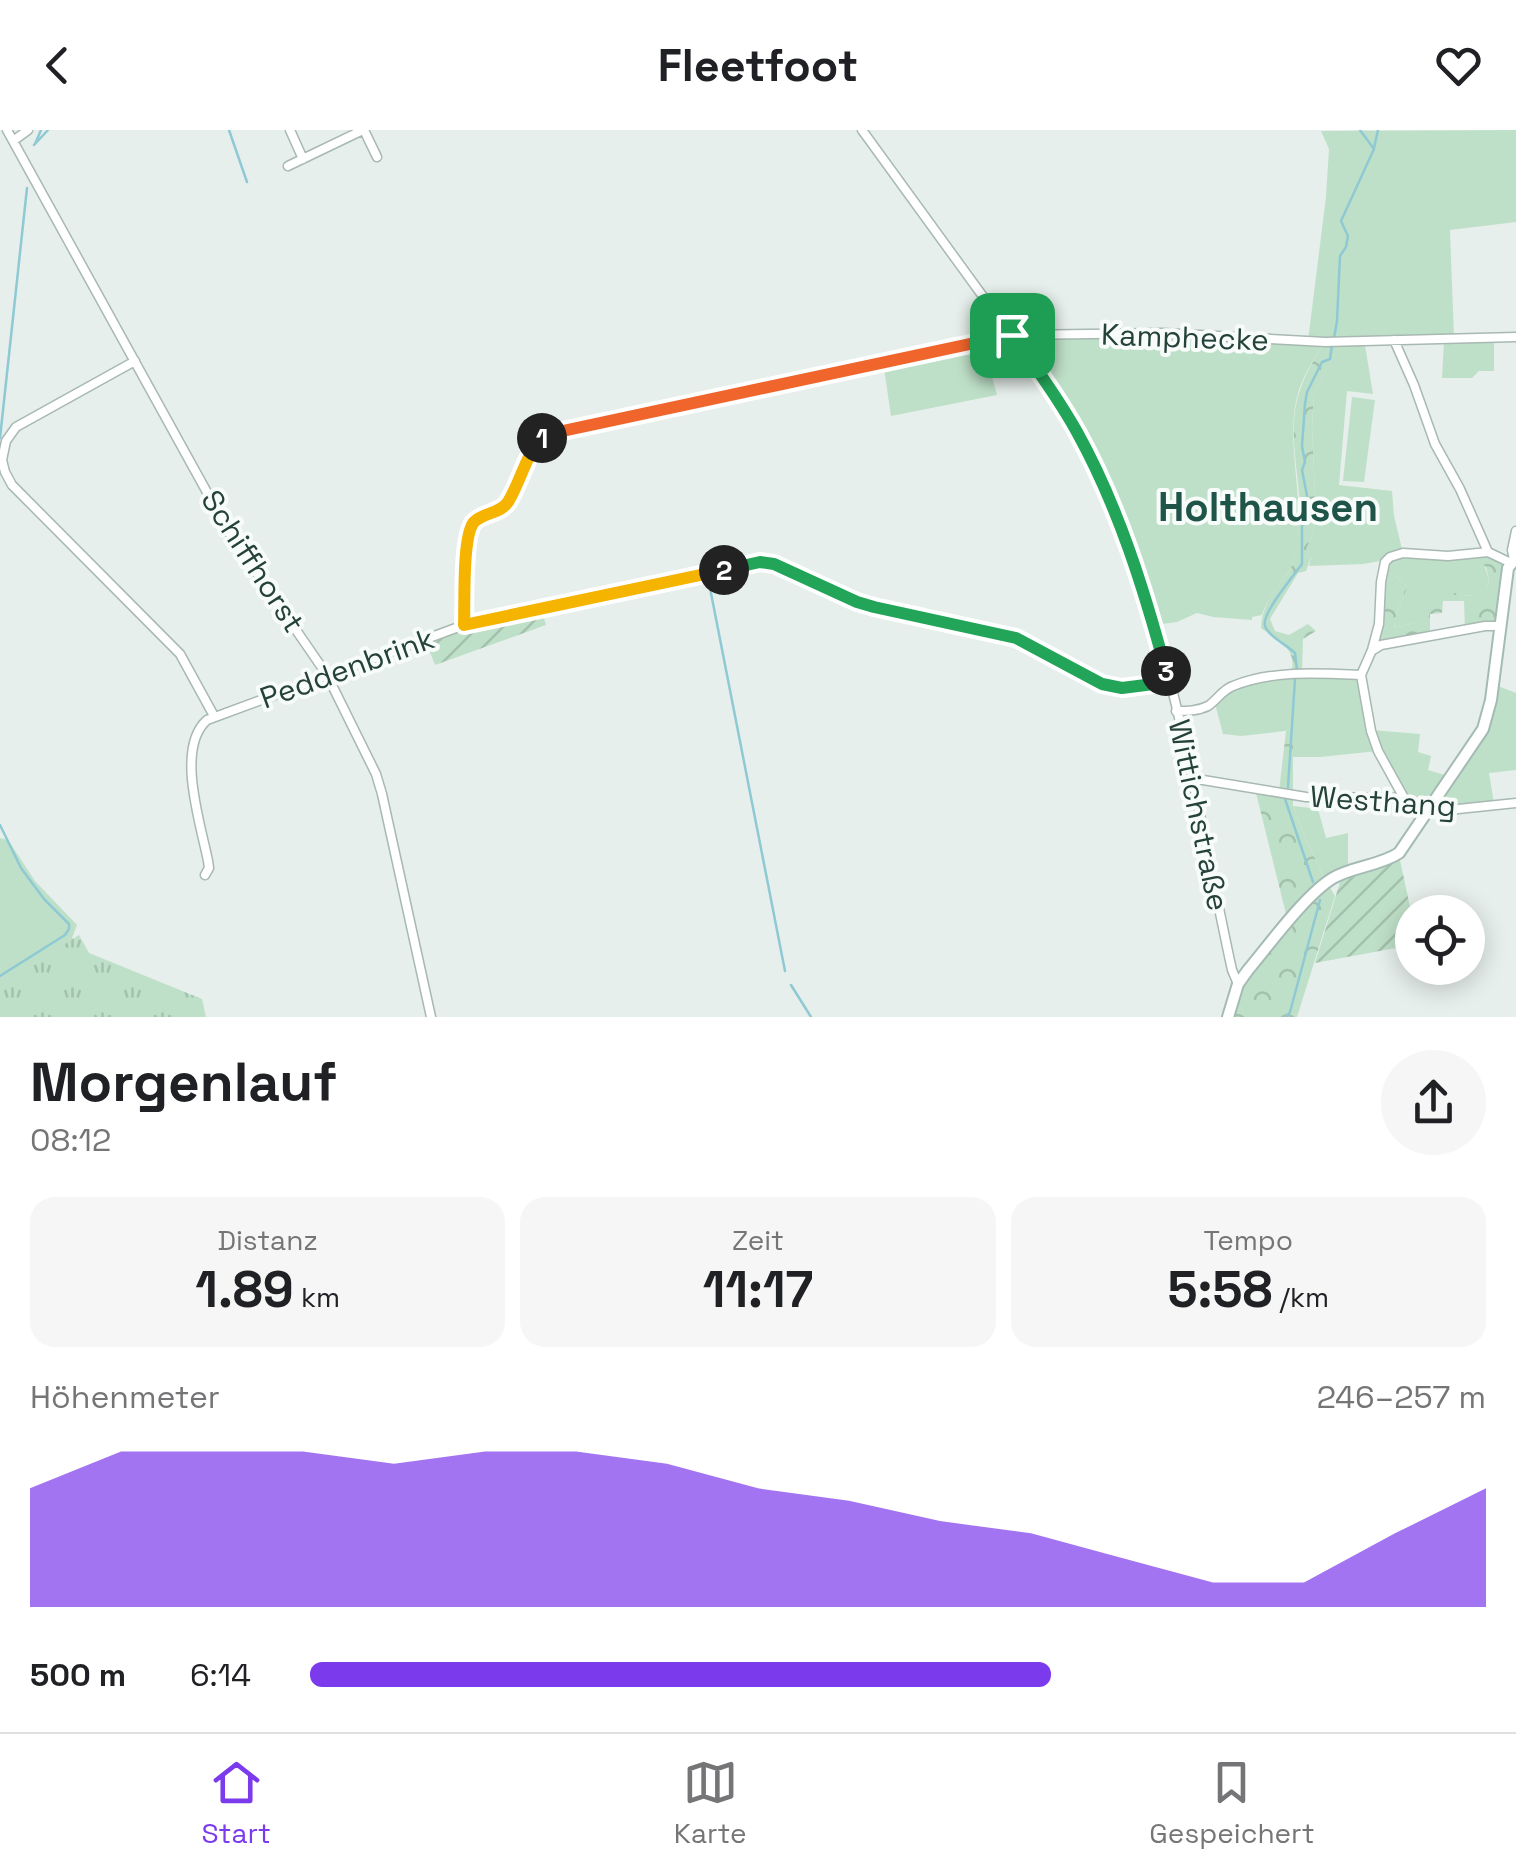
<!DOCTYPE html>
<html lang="de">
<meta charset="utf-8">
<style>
body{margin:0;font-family:"Space Grotesk",sans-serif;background:#f6f6f6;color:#202124;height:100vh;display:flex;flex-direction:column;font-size:38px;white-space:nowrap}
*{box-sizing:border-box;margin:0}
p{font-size:32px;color:#757577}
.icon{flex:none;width:55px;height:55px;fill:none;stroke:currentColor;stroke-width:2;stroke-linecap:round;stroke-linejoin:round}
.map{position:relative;height:887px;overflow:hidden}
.side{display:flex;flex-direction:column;background:#fff;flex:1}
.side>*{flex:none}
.controls{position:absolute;left:1395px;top:765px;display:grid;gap:20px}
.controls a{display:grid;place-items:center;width:90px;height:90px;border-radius:50%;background:#fff;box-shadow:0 5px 25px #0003;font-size:50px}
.pin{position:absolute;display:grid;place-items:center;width:85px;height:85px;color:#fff;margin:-42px;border-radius:20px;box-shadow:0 5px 15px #0006}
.km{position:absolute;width:50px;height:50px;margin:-25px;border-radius:50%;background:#222;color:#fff;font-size:28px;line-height:50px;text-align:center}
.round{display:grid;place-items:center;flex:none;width:105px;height:105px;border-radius:52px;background:#f6f6f6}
.overview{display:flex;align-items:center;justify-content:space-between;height:170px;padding:0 30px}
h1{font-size:55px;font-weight:700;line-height:75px}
.figures{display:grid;grid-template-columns:repeat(3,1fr);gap:15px;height:170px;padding:10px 30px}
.figures div{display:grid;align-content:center;border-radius:25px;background:#f6f6f6;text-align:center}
.figures b{font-size:50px;font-weight:700}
.figures small{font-size:28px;font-weight:400}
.figures p{font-size:28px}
.chart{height:280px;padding:20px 30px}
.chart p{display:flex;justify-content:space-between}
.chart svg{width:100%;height:180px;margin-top:10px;fill:#7c3aed;opacity:.7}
ul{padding:0 30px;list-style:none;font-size:32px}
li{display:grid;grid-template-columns:160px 120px 1fr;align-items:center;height:75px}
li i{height:25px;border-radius:12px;background:#7c3aed}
header{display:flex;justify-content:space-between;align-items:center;height:130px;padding:0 30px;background:#fff;font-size:45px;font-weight:700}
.dock{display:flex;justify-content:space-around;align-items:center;height:140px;border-top:2px solid #e0e0e0;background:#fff;font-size:28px;color:#757577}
.dock a{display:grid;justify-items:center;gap:5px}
.dock .on{color:#7c3aed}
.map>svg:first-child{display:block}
.grass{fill:#bfe0c8}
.forest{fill:url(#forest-crowns)}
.park{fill:url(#park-tufts)}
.garden{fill:url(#garden-furrows)}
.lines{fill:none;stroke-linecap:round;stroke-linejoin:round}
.stream{stroke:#8ec9d4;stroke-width:2.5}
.street-casing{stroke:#a8b8b2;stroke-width:11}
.secondary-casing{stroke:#a4bbb3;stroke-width:14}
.street{stroke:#fff;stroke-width:8}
.secondary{stroke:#fff;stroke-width:10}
.split-1-casing{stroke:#fff;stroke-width:20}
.split-2-casing{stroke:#fff;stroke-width:20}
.split-3-casing{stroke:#fff;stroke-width:20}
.split-4-casing{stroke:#fff;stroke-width:20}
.split-1{stroke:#f0652b;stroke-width:12}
.split-2{stroke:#f5b400;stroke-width:12}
.split-3{stroke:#22a559;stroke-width:12}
.split-4{stroke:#22a559;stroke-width:12}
.labels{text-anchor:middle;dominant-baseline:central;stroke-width:8;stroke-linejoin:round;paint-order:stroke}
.street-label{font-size:30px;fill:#24423a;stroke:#f7fbf9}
.district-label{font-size:40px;font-weight:bold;fill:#1f5548;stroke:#f7fbf9}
</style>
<header><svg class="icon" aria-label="back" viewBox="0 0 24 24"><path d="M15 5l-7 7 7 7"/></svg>Fleetfoot<svg class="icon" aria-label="heart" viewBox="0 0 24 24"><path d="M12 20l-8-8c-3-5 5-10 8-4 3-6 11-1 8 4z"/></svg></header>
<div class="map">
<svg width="1516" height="887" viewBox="0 0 1516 887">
<defs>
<pattern id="forest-crowns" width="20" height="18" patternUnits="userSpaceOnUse" patternTransform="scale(2.5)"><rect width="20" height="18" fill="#bfe0c8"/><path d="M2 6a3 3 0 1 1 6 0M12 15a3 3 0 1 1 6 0" fill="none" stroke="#a4c1ad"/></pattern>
<pattern id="park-tufts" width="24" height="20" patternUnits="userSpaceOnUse" patternTransform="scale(2.5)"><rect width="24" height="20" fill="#bfe0c8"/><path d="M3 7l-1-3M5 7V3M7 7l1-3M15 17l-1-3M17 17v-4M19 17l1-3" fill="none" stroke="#a4c1ad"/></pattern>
<pattern id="garden-furrows" width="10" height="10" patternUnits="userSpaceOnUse" patternTransform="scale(2.5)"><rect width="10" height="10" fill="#bfe0c8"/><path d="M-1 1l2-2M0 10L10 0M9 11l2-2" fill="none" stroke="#a4c1ad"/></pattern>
</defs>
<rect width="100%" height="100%" fill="#e6efeb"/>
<path class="grass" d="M1516 0V92L1450 100 1454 208H1516L1494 212V241H1479L1472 248H1442L1444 210H1394L1390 216 1365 215 1373 264 1347 261 1339 355 1392 361 1394 386 1403 423 1480 422 1489 450 1486 459 1483 461 1475 450V465L1461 466 1444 459 1426 481 1421 491 1394 498 1396 485 1407 458C1401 448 1394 444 1382 443L1386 430 1363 434 1309 436 1311 428 1307 418 1313 402 1315 365 1312 297 1314 263 1341 213 1325 212C1316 226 1304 244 1299 260 1283 311 1307 371 1296 424 1291 448 1269 462 1262 485L1252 487V490L1213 487 1197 483 1177 492 1154 495 1121 397 1091 328 1012 205 1163 203 1308 211 1326 67 1329 19 1321 1Z
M984 216 997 265 891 286 884 238Z
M1352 267 1375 270 1364 352 1343 351Z
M1283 545H1361L1371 600 1420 604 1418 622 1431 626 1428 640 1452 647 1483 599 1493 554 1516 563V640L1489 643 1494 673 1439 681 1404 668 1378 621 1320 627H1292L1293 600 1242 606 1223 604 1214 570 1230 557Z
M1293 676 1318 679 1326 708 1348 703V735L1329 744 1324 748 1305 707Z
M0 708 8 710 35 751 77 795 72 808 88 823 206 887H0Z"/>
<path class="forest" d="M1325 212H1342L1314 263 1312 297 1315 365 1313 402 1307 418 1311 427 1306 441 1298 443 1270 489 1275 501 1289 505 1308 494 1316 501 1303 509 1302 543 1291 544C1298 518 1279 512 1261 498 1263 460 1291 454 1296 422 1298 408 1300 391 1300 376 1298 338 1287 297 1300 260 1305 244 1316 226 1325 212Z
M1480 422 1511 433 1500 496 1465 500 1464 471H1443L1442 483 1430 484V506L1377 517 1382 443C1394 444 1401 448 1407 458L1396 485 1394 498 1421 491C1426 481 1426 471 1429 460L1440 463 1444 458 1461 466 1475 465V451L1472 448H1479L1482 460 1486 459 1489 450 1486 437 1480 432Z
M1293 600V676L1305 707 1324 748 1286 784 1255 659 1279 661 1286 601Z
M1328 754 1335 766 1297 887H1230L1240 854 1272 816Z"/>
<path class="park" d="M79 805 89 823 202 869 206 887H0V856Z"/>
<path class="garden" d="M543 485 546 495 435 535 427 514 460 501Z
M1400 730 1412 786V815L1315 833 1341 749Z"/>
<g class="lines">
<path class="stream" d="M229 0 247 52
M35 14 41 0
M34 15 48 0
M1374 18 1378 0
M1334 208 1337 191 1340 126 1346 117 1348 106 1341 91 1374 19 1360 0
M0 308 27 58
M709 453 785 841
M1297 540 1295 523C1287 515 1268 506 1265 496 1261 484 1294 445 1302 434V396L1309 376 1302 340 1305 332 1302 316 1305 274 1307 262 1322 232 1330 229 1332 215
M1288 657 1295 549
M1285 669 1313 752
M0 695 21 738 44 769 69 794V799L65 805 0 846
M791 855 811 887
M1286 887 1290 882 1320 770"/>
<defs>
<path id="street" d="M7 0 230 404 327 545 376 644 382 664 431 887
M290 0 303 29
M364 0 377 27
M862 0 1048 256C1162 425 1189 644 1232 840L1238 854
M13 11 28 0
M288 36 363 0
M1394 210 1414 255 1435 314 1460 359 1488 422
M135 231 16 297 6 311 2 330 5 342 12 355 180 524 214 586
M1514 430 1512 420 1516 401
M464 495C465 474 462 408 473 394 482 383 498 385 506 374 522 352 525 324 545 305L1012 205 1163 203 1325 212 1516 207
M1373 520 1381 515 1485 496H1500
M1176 581C1187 581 1198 581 1208 576 1217 570 1222 560 1233 556 1272 540 1319 543 1361 545
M1191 648 1306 667 1404 668 1439 681 1516 673
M1404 668 1378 621 1371 601 1361 545 1372 520 1379 494 1381 452 1385 432 1390 427 1403 423 1448 426 1488 422 1511 433
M205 745 209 738 208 731C201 695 175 618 207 590L464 495 753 434H774L857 472 875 477 1016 508 1102 554 1121 558 1169 552"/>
<path id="secondary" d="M1228 887 1238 854 1248 840C1269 815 1306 764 1333 748 1354 736 1379 736 1399 723L1483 599 1491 570 1508 438 1516 428"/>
</defs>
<use href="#street" class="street-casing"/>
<use href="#secondary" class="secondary-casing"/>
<use href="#street" class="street"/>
<use href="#secondary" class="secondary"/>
</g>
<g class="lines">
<defs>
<path id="split-1" d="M542 308 545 305 572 299 1012 205"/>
<path id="split-2" d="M542 308C525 326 521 351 508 372 500 384 484 382 474 392 462 406 465 474 464 495L724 440"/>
<path id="split-3" d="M724 440 760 432 774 434 857 472 874 477 1016 508 1102 554 1122 558 1169 552 1166 541"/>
<path id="split-4" d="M1012 205C1035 236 1058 268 1077 302 1118 376 1144 459 1166 541"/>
</defs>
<use href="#split-1" class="split-1-casing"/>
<use href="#split-2" class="split-2-casing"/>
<use href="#split-3" class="split-3-casing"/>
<use href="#split-4" class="split-4-casing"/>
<use href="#split-1" class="split-1"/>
<use href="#split-2" class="split-2"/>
<use href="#split-3" class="split-3"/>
<use href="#split-4" class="split-4"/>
</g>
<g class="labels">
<g class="street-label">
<text transform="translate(1185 207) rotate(2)">Kamphecke</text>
<text transform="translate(253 431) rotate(57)">Schiffhorst</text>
<text transform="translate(347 538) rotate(-20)">Peddenbrink</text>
<text transform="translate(1383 671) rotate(4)">Westhang</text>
<text transform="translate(1199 685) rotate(78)">Wittichstraße</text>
</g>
<g class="district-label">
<text x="1268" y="377">Holthausen</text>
</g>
</g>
</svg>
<div class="controls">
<a><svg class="icon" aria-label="locate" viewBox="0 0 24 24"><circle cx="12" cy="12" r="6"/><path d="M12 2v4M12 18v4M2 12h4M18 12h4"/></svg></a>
</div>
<div class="pin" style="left:1012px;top:205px;background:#1e9e55"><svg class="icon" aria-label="arrive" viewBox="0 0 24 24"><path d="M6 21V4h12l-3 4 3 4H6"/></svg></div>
<b class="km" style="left:542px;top:308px">1</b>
<b class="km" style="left:724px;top:440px">2</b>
<b class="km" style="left:1166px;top:541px">3</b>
</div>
<section class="side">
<div class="overview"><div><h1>Morgenlauf</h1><p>08:12</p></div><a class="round"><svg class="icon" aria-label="share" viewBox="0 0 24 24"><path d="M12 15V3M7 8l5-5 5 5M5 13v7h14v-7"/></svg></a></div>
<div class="figures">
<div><p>Distanz</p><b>1.89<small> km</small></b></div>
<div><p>Zeit</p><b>11:17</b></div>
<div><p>Tempo</p><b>5:58<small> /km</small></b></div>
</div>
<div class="chart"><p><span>Höhenmeter</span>246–257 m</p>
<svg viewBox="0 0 160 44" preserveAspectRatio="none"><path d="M0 44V15L10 6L20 6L30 6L40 9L50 6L60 6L70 9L80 15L90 18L100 23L110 26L120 32L130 38L140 38L150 26L160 15V44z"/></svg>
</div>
<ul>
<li><b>500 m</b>6:14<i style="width:63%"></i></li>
</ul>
</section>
<nav class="dock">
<a class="on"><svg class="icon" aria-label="home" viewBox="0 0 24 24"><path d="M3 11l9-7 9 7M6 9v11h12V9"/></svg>Start</a>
<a><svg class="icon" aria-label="map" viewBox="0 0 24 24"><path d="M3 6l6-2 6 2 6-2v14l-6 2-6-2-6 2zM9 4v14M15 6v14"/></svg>Karte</a>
<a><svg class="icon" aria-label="saved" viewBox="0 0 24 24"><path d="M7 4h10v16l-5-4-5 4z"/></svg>Gespeichert</a>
</nav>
